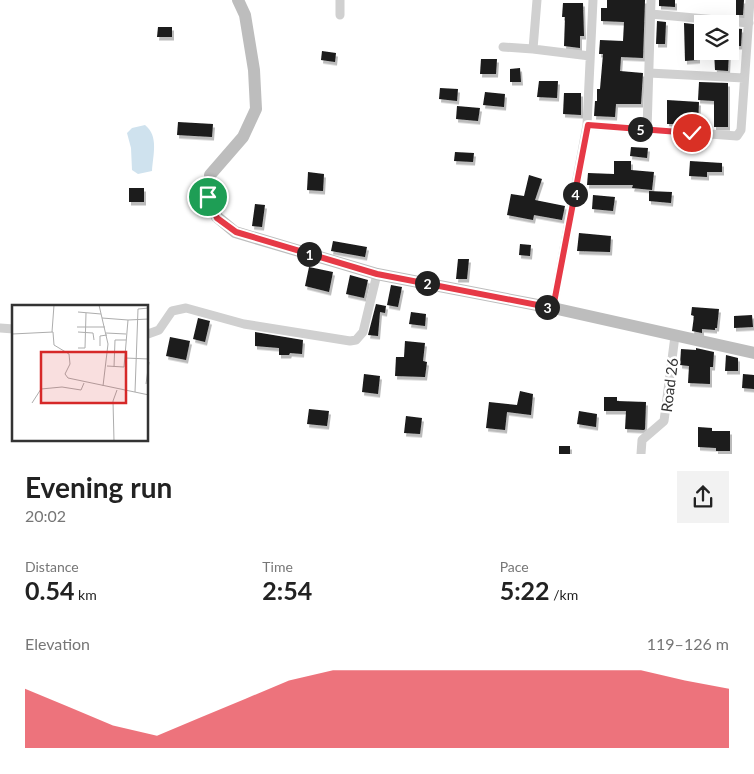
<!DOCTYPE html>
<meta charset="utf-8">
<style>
body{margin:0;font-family:Lato,sans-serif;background:#f2f2f2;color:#222;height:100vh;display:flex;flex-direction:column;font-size:19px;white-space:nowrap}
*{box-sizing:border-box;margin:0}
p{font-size:16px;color:#767676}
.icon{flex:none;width:28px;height:28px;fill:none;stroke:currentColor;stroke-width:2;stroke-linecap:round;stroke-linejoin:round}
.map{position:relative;height:454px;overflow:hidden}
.panel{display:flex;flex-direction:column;background:#fff;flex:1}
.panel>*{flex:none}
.fabs{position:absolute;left:694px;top:15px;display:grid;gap:10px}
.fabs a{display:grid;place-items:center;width:45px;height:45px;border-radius:0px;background:#fff;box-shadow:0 5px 20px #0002;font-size:25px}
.pin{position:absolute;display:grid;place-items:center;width:42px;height:42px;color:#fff;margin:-21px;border:2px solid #fff;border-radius:50%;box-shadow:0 1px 5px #0007}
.km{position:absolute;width:25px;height:25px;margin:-12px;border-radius:50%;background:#222;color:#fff;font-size:14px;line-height:25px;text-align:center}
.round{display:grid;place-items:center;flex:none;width:52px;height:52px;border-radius:0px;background:#f2f2f2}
.head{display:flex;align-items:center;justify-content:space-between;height:85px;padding:0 25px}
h1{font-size:28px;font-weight:700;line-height:38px}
.figures{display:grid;grid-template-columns:repeat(3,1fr);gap:8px;height:85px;padding:5px 25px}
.figures div{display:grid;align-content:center}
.figures b{font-size:25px;font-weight:700}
.figures small{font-size:14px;font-weight:400}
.figures p{font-size:14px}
.chart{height:140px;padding:10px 25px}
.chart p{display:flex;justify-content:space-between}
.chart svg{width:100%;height:90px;margin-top:5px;fill:#e63946;opacity:.7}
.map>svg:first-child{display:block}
.water{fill:#cfe2ee}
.building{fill:#1a1a1a;filter:url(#shadow)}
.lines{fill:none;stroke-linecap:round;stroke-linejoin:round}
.minor{stroke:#d0d0d0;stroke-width:9}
.secondary{stroke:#bdbdbd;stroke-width:12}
.route-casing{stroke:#fff;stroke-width:10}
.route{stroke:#e63946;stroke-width:6}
.labels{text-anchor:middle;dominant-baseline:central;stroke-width:5;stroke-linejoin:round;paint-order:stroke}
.street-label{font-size:15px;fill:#333;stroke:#fff}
.inset-road{fill:none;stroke:#adadad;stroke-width:1}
.view{fill:#d62828;fill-opacity:0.15;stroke:#d62828;stroke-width:2.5}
.inset-edge{fill:none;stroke:#333;stroke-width:2.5}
</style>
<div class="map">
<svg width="754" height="454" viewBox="0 0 754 454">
<defs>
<filter id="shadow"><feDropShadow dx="2" dy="3.5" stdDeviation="0" flood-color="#0004"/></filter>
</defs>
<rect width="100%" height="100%" fill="#fff"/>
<path class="water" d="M145 125C159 136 153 155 152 171L138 174 132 170 131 148 127 133 132 128Z"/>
<path class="building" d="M607 0H645L643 58 621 57 620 71 643 73 641 104H616L615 117 594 116 595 101H597V89H600L603 54H599L600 40 623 41 624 22 601 21V8H607Z
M659 0H675V7L659 6Z
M736 0H744L743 15H736Z
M563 3H583L584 36H580V48L564 46 565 17H562Z
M657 21 666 22 665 44H656Z
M684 23 702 25V42H698V60L685 61Z
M158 27H172V37H157Z
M730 28 742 29 741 46H730Z
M322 51 336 53 335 62 321 60Z
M714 51H729L728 71 715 70Z
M481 59H497L496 74H480Z
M520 68 521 82H510V69Z
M539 81H558L557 98 537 97Z
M699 82 728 83V127H714V101L698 100Z
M440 88 458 89 457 101 439 99Z
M485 92 505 94 504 107 483 105Z
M564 93H581V115L563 114Z
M667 100 699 102 698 124H667Z
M457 106 480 108 478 121 456 119Z
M178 122 213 124 212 137 177 135Z
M631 147 648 148 647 158 630 156Z
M455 152 474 153 473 162 454 161Z
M614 161H631V170L654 172 652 190 632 188 633 185H587L588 173 614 174Z
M690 161 722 163V172H707V177L689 176Z
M308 172 324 174 323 191 307 190Z
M529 175 542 179 535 200 565 206 562 220 534 215 533 220 507 215 511 194 524 196Z
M129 188H144V202H129Z
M649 191 672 192 671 203 649 201Z
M593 195 615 197 613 211 592 209Z
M255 204 265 205 262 227 252 226Z
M579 233 611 236 610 252 577 251Z
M333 241 367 247 365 257 331 251Z
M520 244 531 245 530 256 519 255Z
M458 259H469L467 279H456Z
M309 267 333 272 329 292 305 286Z
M350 275 368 280 364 298 346 294Z
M391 285 402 287 398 307 387 305Z
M376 304 386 306 385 313 380 312 378 336 368 335Z
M692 307 719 309 717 328H715V330L702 329V333L692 331 694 316 691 315Z
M411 312 426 314 425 326 409 324Z
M752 315 753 327 734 328V316Z
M198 318 210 321 205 342 193 339Z
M255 332 303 340 302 354 290 353 289 355H279V348L255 346Z
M170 337 190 341 186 360 166 356Z
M405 341 425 343 423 361 427 362 425 377 395 376 396 357H404Z
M696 348 714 352 713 367H710V384L688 383 689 366 680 365 681 349 696 350Z
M726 355 738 358V371H725Z
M364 374 380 376 378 394 362 392Z
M743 374 754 375V389L742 388Z
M520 391 533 394 531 415 507 412 505 430 486 428 489 402 517 405Z
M604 397H617V401L646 402 645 429 644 430 625 429 626 411H604Z
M309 409 329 411 327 426 307 424Z
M579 411 597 414 596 427 577 424Z
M406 416 422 418 420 434 404 433Z
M698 427 712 428V431H730V451H716V448L698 447Z
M559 446H570V454H559Z"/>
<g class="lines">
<path class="minor" d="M651 14 749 23
M340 15V0
M503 47 533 49 590 56
M533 49 537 0
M649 73 744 78
M587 125 737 136 741 130 750 0
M647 130 651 0
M553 308 587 125 593 0
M0 328 14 329
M148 334 159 330 172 311 186 308 244 324 350 341 356 340 363 332 377 274
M641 454 642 440 664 421 675 336"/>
<path class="secondary" d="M238 0 245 15 254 70 256 109 243 137 210 175 209 197 217 217 235 232 377 274 553 308 754 353"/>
</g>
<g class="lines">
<defs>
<path id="route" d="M208 197 217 218 236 232 377 274 553 308 588 125 692 133"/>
</defs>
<use href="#route" class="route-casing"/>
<use href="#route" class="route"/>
</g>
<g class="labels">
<g class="street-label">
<text transform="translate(669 385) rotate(-83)">Road 26</text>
</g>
</g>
<g transform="translate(12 305)">
<rect width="136" height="136" fill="#fff"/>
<path class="inset-road" d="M87 0 96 39 91 81M66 7 89 9M90 13 116 15M65 22H93M40 27 42 0M66 27 81 28 82 35M94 28 114 29M0 29 41 27 42 40 57 49 58 59 53 69 56 73 137 90M88 41V31L95 30M66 43H73L74 8M113 53 137 54M95 61 112 62 116 15 137 14M102 62 103 35H114M134 79 137 57M123 87 126 4 137 3M20 98 29 84 50 82 69 85 72 78M102 136 101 96 105 85"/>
<path class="view" d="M29 47H114V98H29Z"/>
<rect width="136" height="136" class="inset-edge"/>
</g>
</svg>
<div class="fabs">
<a><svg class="icon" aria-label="layers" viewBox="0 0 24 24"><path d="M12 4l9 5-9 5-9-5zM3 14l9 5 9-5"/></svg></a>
</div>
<div class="pin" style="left:208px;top:197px;background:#1e9e55"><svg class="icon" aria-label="arrive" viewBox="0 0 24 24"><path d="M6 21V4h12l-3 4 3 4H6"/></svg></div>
<div class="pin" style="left:692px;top:133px;background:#d93025"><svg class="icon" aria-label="check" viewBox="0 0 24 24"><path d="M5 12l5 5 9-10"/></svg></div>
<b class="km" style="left:309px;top:254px">1</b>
<b class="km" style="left:427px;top:283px">2</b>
<b class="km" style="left:547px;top:307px">3</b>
<b class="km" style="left:575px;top:194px">4</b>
<b class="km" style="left:640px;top:129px">5</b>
</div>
<section class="panel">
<div class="head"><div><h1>Evening run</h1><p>20:02</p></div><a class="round"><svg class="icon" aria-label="share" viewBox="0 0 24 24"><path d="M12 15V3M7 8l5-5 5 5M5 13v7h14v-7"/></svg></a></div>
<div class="figures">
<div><p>Distance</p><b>0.54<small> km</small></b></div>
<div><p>Time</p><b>2:54</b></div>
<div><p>Pace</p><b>5:22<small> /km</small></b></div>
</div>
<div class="chart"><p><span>Elevation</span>119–126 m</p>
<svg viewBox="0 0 160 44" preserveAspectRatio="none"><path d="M0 44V15L10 24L20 33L30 38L40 29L50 20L60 11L70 6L80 6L90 6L100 6L110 6L120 6L130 6L140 6L150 11L160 15V44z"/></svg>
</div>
</section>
